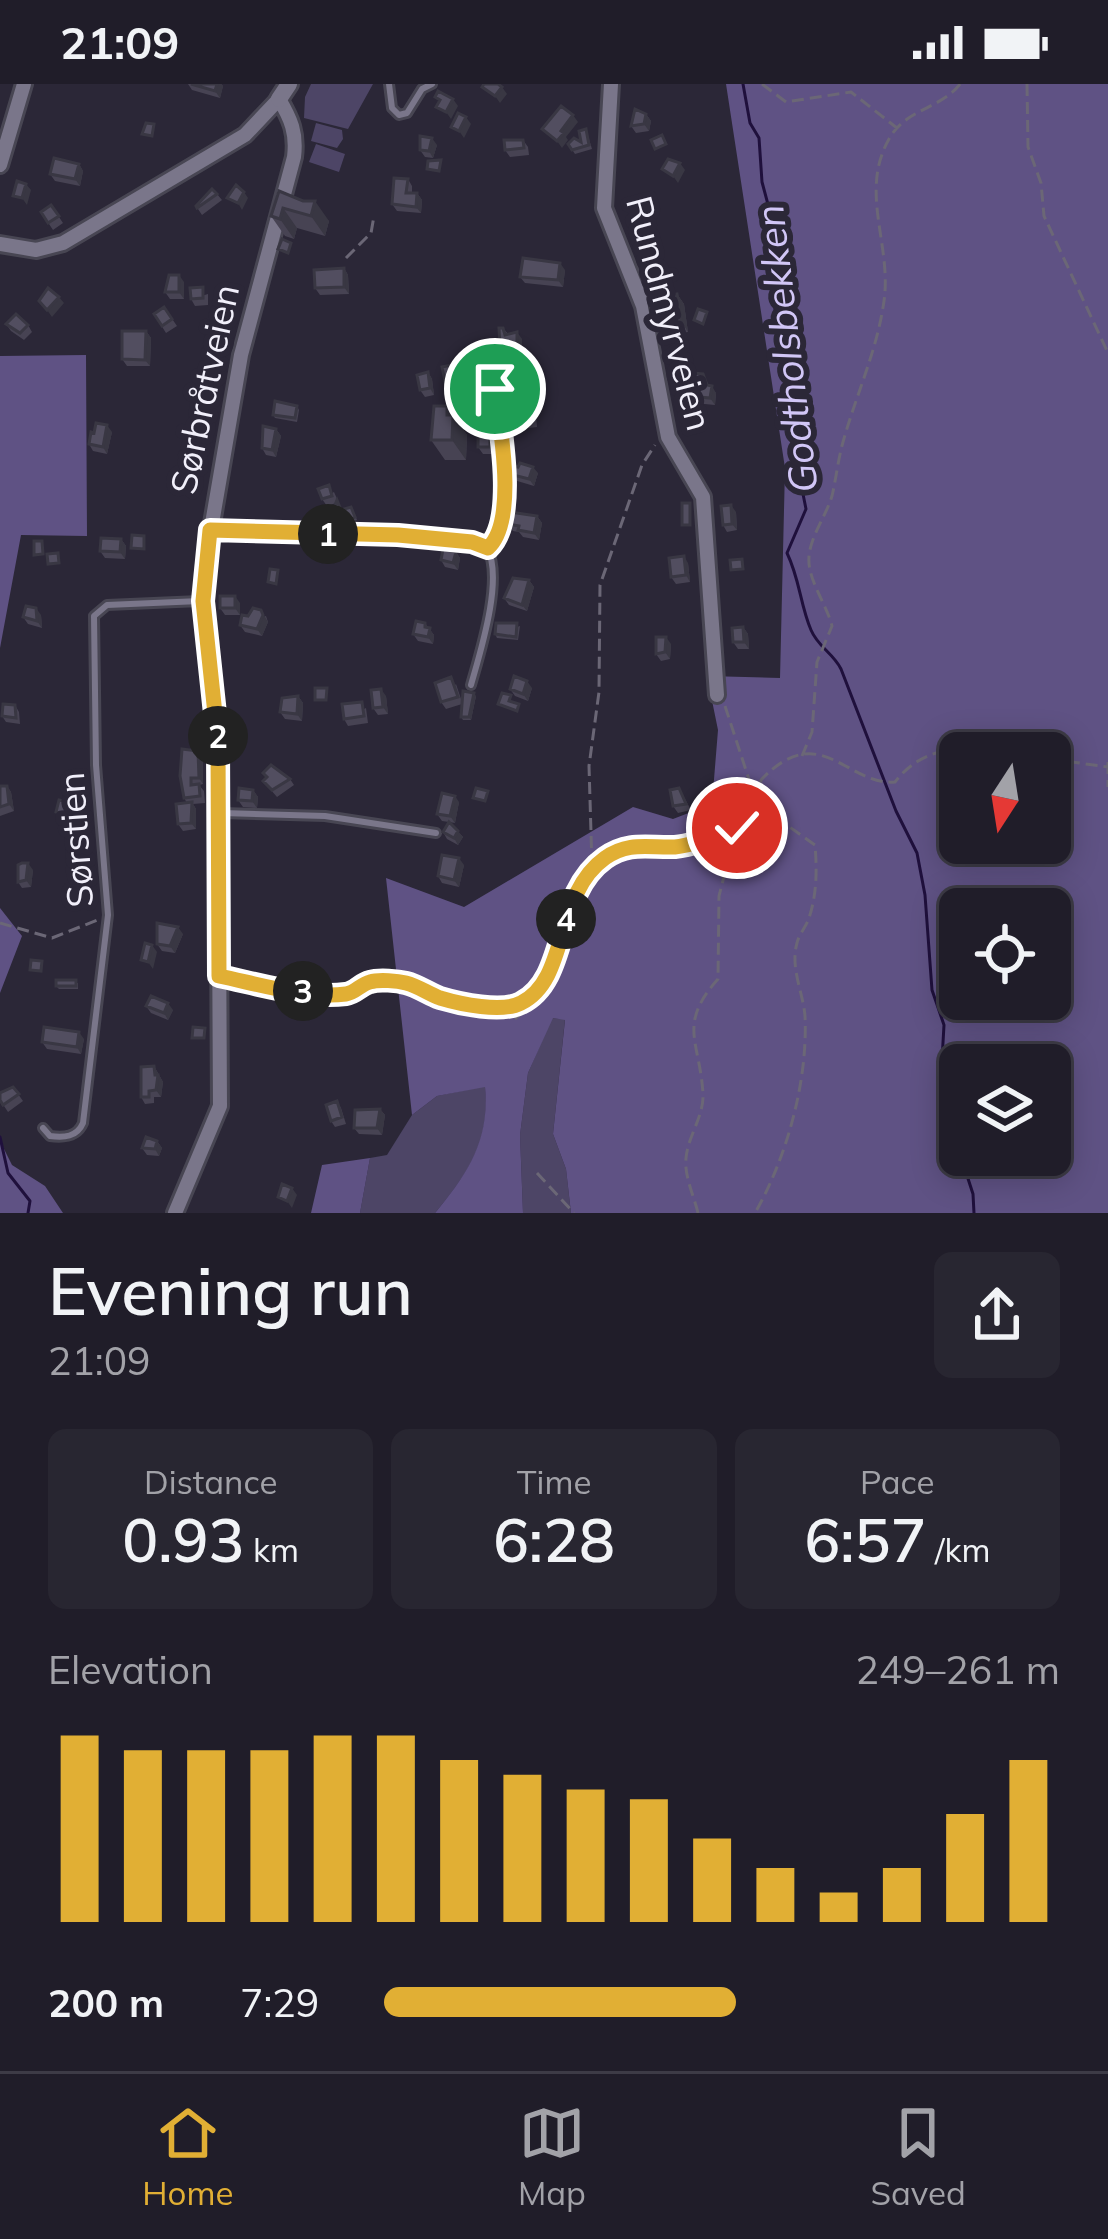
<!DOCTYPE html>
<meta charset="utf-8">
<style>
body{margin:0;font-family:Mulish,sans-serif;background:#282631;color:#f1f3f6;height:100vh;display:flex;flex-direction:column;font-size:45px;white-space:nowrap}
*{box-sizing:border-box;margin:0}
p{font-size:39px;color:#a2a2a8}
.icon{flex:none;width:66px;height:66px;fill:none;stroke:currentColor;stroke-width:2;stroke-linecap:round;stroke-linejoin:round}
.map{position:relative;height:1129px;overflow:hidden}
.sheet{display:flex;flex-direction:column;background:#201d29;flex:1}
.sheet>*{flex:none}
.needle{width:78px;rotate:192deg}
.fabs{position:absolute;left:939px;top:648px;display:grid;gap:24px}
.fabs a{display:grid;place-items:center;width:132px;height:132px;border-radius:18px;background:#201d29;box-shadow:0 6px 30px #0003,0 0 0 3px #3d3b46;font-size:60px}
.pin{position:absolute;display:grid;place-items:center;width:102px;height:102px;color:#fff;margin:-51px;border:6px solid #fff;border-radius:50%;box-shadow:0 3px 12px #0007}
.km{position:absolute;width:60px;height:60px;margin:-30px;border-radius:50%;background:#222;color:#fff;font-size:33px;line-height:60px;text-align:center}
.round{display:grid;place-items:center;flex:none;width:126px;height:126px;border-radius:18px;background:#282631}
.summary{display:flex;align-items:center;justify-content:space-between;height:204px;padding:0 48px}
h1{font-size:66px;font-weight:600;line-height:90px}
.stats{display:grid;grid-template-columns:repeat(3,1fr);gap:18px;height:204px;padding:12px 48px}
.stats div{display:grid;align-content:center;border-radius:18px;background:#282631;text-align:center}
.stats b{font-size:60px;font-weight:600}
.stats small{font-size:33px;font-weight:400}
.stats p{font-size:33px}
.chart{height:336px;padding:24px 48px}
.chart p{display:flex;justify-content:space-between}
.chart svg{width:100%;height:216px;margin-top:12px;stroke:#e1af34;stroke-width:6}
ul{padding:0 48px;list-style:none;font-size:39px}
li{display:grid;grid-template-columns:192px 144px 1fr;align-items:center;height:90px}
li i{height:30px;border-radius:15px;background:#e1af34}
.status{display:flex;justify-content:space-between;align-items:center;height:84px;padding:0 60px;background:#201d29;direction:ltr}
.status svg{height:33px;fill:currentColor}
.dock{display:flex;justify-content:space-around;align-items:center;height:168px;border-top:3px solid #3d3b46;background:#201d29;font-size:33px;color:#a2a2a8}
.dock a{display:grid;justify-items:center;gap:6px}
.dock .current{color:#e1af34}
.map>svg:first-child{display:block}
.green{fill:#4d4566}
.forest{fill:#5f5284;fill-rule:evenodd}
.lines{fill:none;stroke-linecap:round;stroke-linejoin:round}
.stream{stroke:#1f103c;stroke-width:3}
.service-casing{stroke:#484653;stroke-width:12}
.minor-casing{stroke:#484653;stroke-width:20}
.tertiary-casing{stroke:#484653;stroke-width:22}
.path{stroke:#6b6776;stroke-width:3;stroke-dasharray:12 6;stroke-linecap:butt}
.service{stroke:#7a768a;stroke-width:6}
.minor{stroke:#7a768a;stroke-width:14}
.tertiary{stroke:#7a768a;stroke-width:16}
.wall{fill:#474353}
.shaded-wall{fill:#393743}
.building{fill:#524e60;stroke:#393743;stroke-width:3}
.route-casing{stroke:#fff;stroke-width:24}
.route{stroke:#e1af34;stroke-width:15}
.labels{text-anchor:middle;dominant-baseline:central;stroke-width:12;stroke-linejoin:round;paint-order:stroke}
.street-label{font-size:36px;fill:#f1effa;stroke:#2b2737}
.water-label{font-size:39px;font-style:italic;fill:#d1c6f6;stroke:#2b2737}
</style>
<div class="status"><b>21:09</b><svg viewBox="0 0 49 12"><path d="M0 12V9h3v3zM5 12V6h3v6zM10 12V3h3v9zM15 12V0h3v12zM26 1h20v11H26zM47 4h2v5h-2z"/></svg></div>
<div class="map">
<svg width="1108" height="1129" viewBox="0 0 1108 1129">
<rect width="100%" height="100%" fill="#2b2737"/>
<path class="green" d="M311 0H373L348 45 304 34 305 13Z
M316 39 342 46 343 55 337 64 311 57Z
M316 60 345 70 339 88 309 78Z
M552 934 565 935 553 1050 566 1085 571 1129H523L520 1051 528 989Z
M485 1002C491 1057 468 1089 435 1129H360L370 1074 387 1071 412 1031 437 1012Z"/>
<path class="forest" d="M726 0H1108V1129H571L566 1085 553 1050 565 936 553 934 528 989 520 1051 523 1129H435C467 1090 490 1057 485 1003L437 1012 412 1031 386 794 464 823 633 723 673 735 712 720 718 646 707 592 780 594 785 384ZM960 669H1050V759H960ZM960 825H1050V915H960ZM960 981H1050V1071H960Z
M86 271 87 452 21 451 0 564V272Z
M0 824 22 852 0 909Z
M0 1057 12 1081 45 1102 63 1129H0Z
M370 1074 360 1129H311L322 1081Z"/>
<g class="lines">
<path class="stream" d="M743 0 750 39 759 54 762 98 783 177 775 209V240L790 294 799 346 796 375 806 425 787 469C800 496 800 520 811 546 818 563 833 569 841 585L896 727 917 769 925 811 932 906 944 941 940 1011 960 1070
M0 1053 8 1089 30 1117 28 1129
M961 1073 973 1110 974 1129"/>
<defs>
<path id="service" d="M389 0 392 24 399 31 407 29 422 5 432 0
M213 446 399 451 472 458 487 464C504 494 480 569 471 601
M487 464C520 435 498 325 492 285
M222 729 325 732 436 749
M43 1044 50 1052C64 1054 77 1053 83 1039L108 831 96 681 94 532 107 521 200 517"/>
<path id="minor" d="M611 0 604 124 643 222 668 353 703 413 717 611
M0 81 24 0
M0 160 36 166 63 159 245 51 279 15C291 35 297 49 294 73L241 271 204 486 203 517 218 658 220 1022 175 1129"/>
<path id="tertiary" d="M279 15 289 0"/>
</defs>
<use href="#service" class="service-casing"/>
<use href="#minor" class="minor-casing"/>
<use href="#tertiary" class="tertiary-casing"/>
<path class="path" d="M762 0 786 18 851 8 897 44
M1027 0 1028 63 1041 99 1044 132 1108 269
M346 174 371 149 374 132
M725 622 757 720 815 761C817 785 817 810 809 834 806 843 799 850 797 859 790 884 803 908 805 932 808 997 787 1073 755 1129
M802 672 812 648 817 578 832 542C827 521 807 495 809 473 810 453 826 432 832 412 836 395 838 376 843 358 856 311 877 267 884 217 892 161 859 108 889 55 905 25 941 25 960 0
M1050 675 1108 683
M1108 678V703
M592 782 589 682 599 608 600 501 642 381 655 361
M0 839 52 854 100 835
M229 894 287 906 349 910 371 897 406 899 441 914 472 921 518 922 532 913
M515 935C566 889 553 808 611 770 631 757 652 763 675 762 700 761 744 748 756 723 760 716 760 704 761 696 820 634 847 702 895 698 927 656 977 663 1024 664L1036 669
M537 1089 574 1129
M698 1129C694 1112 684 1092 686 1074 688 1052 704 1032 703 1010 700 957 677 941 718 895L719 812 736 746"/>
<use href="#service" class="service"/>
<use href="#minor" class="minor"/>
<use href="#tertiary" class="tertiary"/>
</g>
<path class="wall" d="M188 0H221L223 2 220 14 192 6Z
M646 30 651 37 649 47 636 49 631 42Z
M586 45 592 65 575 70 568 60 581 58Z
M523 56 528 63 529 71 510 73 505 66Z
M437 61 433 74 425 73 420 66Z
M79 80 83 87 80 102 55 97 50 90Z
M408 95 412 102V109H417L422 116 421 129 397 127 392 120Z
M279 107 303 117 329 137 325 152 297 144 294 155 285 152 271 132Z
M217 110 222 116 202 131 196 122Z
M51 121 63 139 53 146 41 128Z
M344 184 348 191 349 210 320 211 315 204Z
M565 186 563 203 525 199 520 193Z
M184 198V215H170L165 208Z
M208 210V221L195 222 191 215Z
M677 210 684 220 688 248 660 252 653 242Z
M164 223 177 242 166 249 154 230Z
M6 240 28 241 32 248 24 256 11 247Z
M503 244 508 250 522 255V268L505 270 500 264Z
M146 247 151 254 150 282H127L122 275Z
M461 279 466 286 465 304H449L445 297Z
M533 287 538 294V306L525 307 520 300Z
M428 288 432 295 434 311 425 313 420 306Z
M703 290 709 302 716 309 715 321 694 319 689 312Z
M297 322 299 326 297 338 275 334 273 331Z
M447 322 467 351 466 376H445L431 356Z
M529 324 536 331 537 343 512 346 507 339Z
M276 345 281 352 276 373 266 371 262 364Z
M112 348 107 370 93 367 89 360Z
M490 348 495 354V370H483L478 363Z
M538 389 534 402 514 396 509 390Z
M334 408 342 426H353L357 436 346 440 342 432 333 435 331 431 336 419 327 422 322 415Z
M736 428 737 446 727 448 723 441Z
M537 432 542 439 539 456 523 453 519 448 513 447 508 440Z
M121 455 126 462 125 475 105 474 100 467Z
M456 468 460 474 458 486 445 483 441 476Z
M688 479 690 498 676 500 671 493Z
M529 496 534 503 527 527 509 521 504 514Z
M240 519V531H225L220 524Z
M41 531 42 544 28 540 23 533Z
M266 532 268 538 262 552 245 548 240 541Z
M425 539 434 551 433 560 418 557 413 550Z
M520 542 518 556 497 554 495 550Z
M743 543 748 550 749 565H738L733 558Z
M671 560 670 575 661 577 656 570Z
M456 600 462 618 476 612 471 636H463L461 633 462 620 446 625 441 618Z
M532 604 528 617 515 612 510 605Z
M298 612 303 619 302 637 285 635 280 628Z
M386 612 388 630 378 631 373 624Z
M15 621 19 628 20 640 6 638 2 632Z
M366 624 368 639 348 642 344 635Z
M198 667 203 674V700L199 701 204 707 205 719 193 720 196 725V745L183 747 178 740 187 719 184 714Z
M290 695 294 701 277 713 263 697Z
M0 702H7L11 708 14 727 0 732Z
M679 704 691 726 678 729 673 722Z
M253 706 258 713 257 724 243 723 238 716Z
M69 718 74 725 71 738 61 735 56 728Z
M459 718 455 739 449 738 463 753 458 761 447 755 443 748 449 738 442 737 437 730Z
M464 781 459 803 442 799 438 792Z
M33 786 31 803 22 804 18 798Z
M183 850 175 869 162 867 157 860Z
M78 899V905H59L56 902Z
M146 922 173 926 168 936 151 929Z
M84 955 81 970 47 965 42 958Z
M154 982 163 998 161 1013H154V1019L145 1020 141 1013Z
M13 1003 23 1017 8 1028 0 1016Z
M337 1017 341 1024 346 1040 335 1043 331 1037Z
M380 1025 385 1031 382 1051 359 1050 354 1044Z
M157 1057 162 1064 159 1072 147 1071 142 1064Z"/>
<path class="shaded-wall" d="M217 0H221L223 2 220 14 215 7Z
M502 3 507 10 500 19 495 12Z
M453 15 458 22 451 35 446 28Z
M646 30 651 37 649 47 644 40Z
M573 31 578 38 566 53 568 56 562 64 557 57 561 47Z
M466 33 471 40 464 54 459 47Z
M432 54 437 61 433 74 429 67Z
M680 79 685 86 678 99 673 92Z
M79 80 83 87 80 102 75 95Z
M26 100 31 106 27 121 22 114Z
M244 108 248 114 242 126 238 119Z
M417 109 422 116 421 129 416 123Z
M315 117 329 137 325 152 311 132Z
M283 124 297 144 294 155 280 135Z
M560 179 565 186 563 203 558 196Z
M344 184 348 191 349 210 344 203Z
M179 191 184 198V215L179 208Z
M677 210 684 220 688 248 681 237Z
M59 213 64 219 52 233 47 226Z
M146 247 151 254 150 282 145 276Z
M517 248 522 255V268L517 261Z
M461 279 466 286 465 304 461 297Z
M428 288 432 295 434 311 430 304Z
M703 290 711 307 712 302 716 309 715 321 710 314Z
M447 322 467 351 466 376 452 356Z
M107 341 112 348 107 370 103 363Z
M276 345 281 352 276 373 272 366Z
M490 348 495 354V370L490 363Z
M533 383 538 389 534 402 529 395Z
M731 421 736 428 737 446 732 440Z
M537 432 542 439 539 456 534 449Z
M121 455 126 462 125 475 120 468Z
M456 468 460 474 458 486 453 479Z
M684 472 688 479 690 498 686 491Z
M529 496 534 503 527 527 522 521Z
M235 512 240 519V531L235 524Z
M36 524 41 531 42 544 37 537Z
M261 526 268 538 262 552 257 545Z
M425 539 434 551 433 560 428 553 425 543Z
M743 543 748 550 749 565 744 558Z
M666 553 671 560 670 575 665 568Z
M527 597 532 604 528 617 523 610Z
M381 605 386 612 388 630 383 623Z
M474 609 476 612 471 636 469 633Z
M298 612 303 619 302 637 297 630Z
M198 667 203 674V700L199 694Z
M7 702 11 708 14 727 9 720Z
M253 706 258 713 257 724 252 717Z
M455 712 459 718 455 739 450 732Z
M69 718 74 725 71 738 67 731Z
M192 718 196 725V745L191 739Z
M458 747 463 753 458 761 454 754Z
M459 774 464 781 459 803 454 796Z
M28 779 33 786 31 803 26 796Z
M178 843 183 850 175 869 170 862Z
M152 861 157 868 153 885 148 878Z
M168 919 173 926 168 936 164 929Z
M79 948 84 955 81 970 77 963Z
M154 982 163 998 161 1013 156 1006Z
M380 1025 385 1031 382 1051 377 1044Z
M157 1057 162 1064 159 1072 155 1065Z
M292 1104 297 1111 292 1124 287 1117Z"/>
<path class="building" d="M191 0H217L215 7Z
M484 0H498L502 3 495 12 482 3Z
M438 7 453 15 446 28 436 23 440 16 435 13Z
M561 22 573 31 561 47 564 49 557 57 542 45Z
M635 25 646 30 644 40 631 42Z
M458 29 466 33 459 47 451 43Z
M146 39 154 40 152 52 142 50Z
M586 45 589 61 572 66 568 60 574 54 581 58 579 47Z
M662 51 666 60 655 65 651 56Z
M420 52 432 54 429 67 420 66Z
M504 56H523L524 64 505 66Z
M54 74 79 80 75 95 50 90Z
M668 75 680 79 673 92 662 85Z
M441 76 439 87 427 85 428 77Z
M394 94 408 95 406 109H417L416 123 392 120Z
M17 97 26 100 22 114 13 112Z
M236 101 244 108 238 119 227 114Z
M212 105 217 110 197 124 196 122Z
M279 107 303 117H315L311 132 283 124 280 135 271 132Z
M51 121 59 132 48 139 41 128Z
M282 155 291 159 288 169 278 165Z
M523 174 560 179 558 196 520 193Z
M344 184V203L315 204 314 186Z
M169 191H179V208H165Z
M203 203V214L191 215 190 204Z
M48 204 59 213 47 226 39 217Z
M677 210 681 237 653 242 648 214Z
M164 223 172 235 162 242 154 230Z
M698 225 707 228 703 240 694 236Z
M16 230 28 241 20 249 6 240Z
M499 244H503L505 251 517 248V261L500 264Z
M122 247H146L145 276 122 275Z
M461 279V297H445L442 283Z
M533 287 534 299 520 300 519 288Z
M428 288 430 304 420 306 417 291Z
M692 289 703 290 707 301 712 302 710 314 689 312Z
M275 317 297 322 295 334 273 331Z
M525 320 526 324H531L532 336 507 339 506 326H514L513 321Z
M434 322H447V331H453L452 356H431Z
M96 339 107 341 103 363 89 360 91 348 94 349Z
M263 342 276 345 272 366 262 364Z
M478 348H490V363H478Z
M520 379 533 383 529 395 509 390 511 382 518 383Z
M329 401 332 412 322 415 318 405Z
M337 416 341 426 351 423 355 433 344 437 340 428 331 431Z
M682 419H690V441H682Z
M731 421 732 440 723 441 721 422Z
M510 428 537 432 534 449 518 446 519 442 508 440Z
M132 451 144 452V465L131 464Z
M101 454 121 455 120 468 100 467Z
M34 457H42L43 470 34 471Z
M443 465 456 468 453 479 441 476Z
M58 469 59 479 48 480 47 470Z
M684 472 686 491 671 493 669 474Z
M742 475 743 485 731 486 730 476Z
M270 485 278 486 276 500 268 498Z
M513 494 529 496 522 521 504 514Z
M220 512H235V524H220Z
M26 522 36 524 37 537 23 533Z
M253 524 261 526 263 531 257 545 240 541 242 531 248 532Z
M416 537 425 539V543L430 544 428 553 413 550Z
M496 539H517L516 553 495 550Z
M743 543 744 558H733L732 544Z
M656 553H666L665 568 656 570Z
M514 592 527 597 523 610 510 605Z
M451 593 458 613 441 618 435 599Z
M315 604H327L326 616H315Z
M381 605 383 623 373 624 371 606Z
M463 607 474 609 469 633H461Z
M502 609 511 611 509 617 519 620 517 627 498 620Z
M298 612 297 630 280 628 282 614Z
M362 618 364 632 344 635 342 620Z
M3 620 15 621 16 634 2 632Z
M182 665 198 667 199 694H191V701L199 700 200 712 184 714 180 692Z
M271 681 290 695 272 706 263 697 267 693 263 689Z
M0 702H7L9 720 0 723Z
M239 704 253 706 252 717 238 716Z
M476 704 488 707 485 717 473 714Z
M679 704 686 720 673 722 670 706Z
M442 709 455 712 450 732 437 730Z
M59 716 69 718 67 731 56 728Z
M192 718 191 739 178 740 176 720Z
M449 738 458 747 454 754 443 748Z
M442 771 459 774 454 796 438 792Z
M22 779H28L26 796 18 798V781Z
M157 839 178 843 170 862 157 860Z
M145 859 152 861 148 878 141 876Z
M31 876 42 877 41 887 30 886Z
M56 896H76V902H56Z
M151 912 168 919 164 929 146 922Z
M44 943 79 948 77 963 42 958Z
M193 943 205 944 204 954H192Z
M154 982 155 991H158L156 1006 149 1007V1013H141V983Z
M13 1003 19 1010 3 1021 0 1016V1009Z
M337 1017 342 1033 331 1037 326 1021Z
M380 1025 377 1044H354L355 1026Z
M146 1053 157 1057 155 1065 142 1064Z
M282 1100 292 1104 287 1117 278 1113Z"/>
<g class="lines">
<defs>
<path id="route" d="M495 305C500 342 518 437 488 464L472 458 398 451 210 446 203 517 218 658 219 892C258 900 305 915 346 910 355 909 361 900 370 898 379 895 398 897 406 899 418 902 429 910 440 914 460 920 502 929 521 919 570 895 553 811 605 774 629 757 649 764 675 763 696 761 718 751 737 744"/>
</defs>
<use href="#route" class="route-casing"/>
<use href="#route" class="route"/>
</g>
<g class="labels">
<g class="street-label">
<text transform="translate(670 229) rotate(75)">Rundmyrveien</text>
<text transform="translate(204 305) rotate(-78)">Sørbråtveien</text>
<text transform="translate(75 756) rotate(-94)">Sørstien</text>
</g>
<g class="water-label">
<text transform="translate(786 265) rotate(-97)">Godtholsbekken</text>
</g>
</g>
</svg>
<div class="fabs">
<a><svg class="needle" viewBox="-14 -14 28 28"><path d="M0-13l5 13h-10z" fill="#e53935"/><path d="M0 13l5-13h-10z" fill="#a2a2a8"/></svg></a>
<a><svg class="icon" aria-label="locate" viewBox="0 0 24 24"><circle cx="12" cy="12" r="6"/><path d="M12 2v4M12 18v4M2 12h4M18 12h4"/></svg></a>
<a><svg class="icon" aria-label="layers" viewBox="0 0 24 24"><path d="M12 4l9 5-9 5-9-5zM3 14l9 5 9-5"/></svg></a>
</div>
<div class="pin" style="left:495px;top:305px;background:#1e9e55"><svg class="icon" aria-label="arrive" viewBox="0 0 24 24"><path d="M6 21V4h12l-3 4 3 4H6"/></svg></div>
<div class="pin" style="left:737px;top:744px;background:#d93025"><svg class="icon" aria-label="check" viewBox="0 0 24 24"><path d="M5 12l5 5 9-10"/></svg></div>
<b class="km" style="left:328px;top:450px">1</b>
<b class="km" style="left:218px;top:652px">2</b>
<b class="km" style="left:303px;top:907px">3</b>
<b class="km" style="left:566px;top:835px">4</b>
</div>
<section class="sheet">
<div class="summary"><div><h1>Evening run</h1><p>21:09</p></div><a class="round"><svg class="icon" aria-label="share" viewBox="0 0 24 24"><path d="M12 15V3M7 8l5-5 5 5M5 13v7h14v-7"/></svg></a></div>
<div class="stats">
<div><p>Distance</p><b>0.93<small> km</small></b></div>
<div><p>Time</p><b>6:28</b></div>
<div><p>Pace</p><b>6:57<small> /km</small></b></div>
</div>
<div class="chart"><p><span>Elevation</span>249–261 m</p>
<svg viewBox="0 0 160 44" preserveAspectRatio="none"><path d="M5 44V6M15 44V9M25 44V9M35 44V9M45 44V6M55 44V6M65 44V11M75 44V14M85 44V17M95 44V19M105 44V27M115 44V33M125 44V38M135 44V33M145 44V22M155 44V11"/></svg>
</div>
<ul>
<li><b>200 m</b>7:29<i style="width:52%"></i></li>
</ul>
</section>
<nav class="dock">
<a class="current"><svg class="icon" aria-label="home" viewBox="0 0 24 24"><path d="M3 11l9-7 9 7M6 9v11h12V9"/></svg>Home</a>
<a><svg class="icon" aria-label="map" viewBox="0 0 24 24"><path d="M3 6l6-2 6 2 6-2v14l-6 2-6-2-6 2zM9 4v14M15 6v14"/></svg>Map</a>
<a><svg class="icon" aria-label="saved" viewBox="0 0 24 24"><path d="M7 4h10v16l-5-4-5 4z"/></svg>Saved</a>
</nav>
